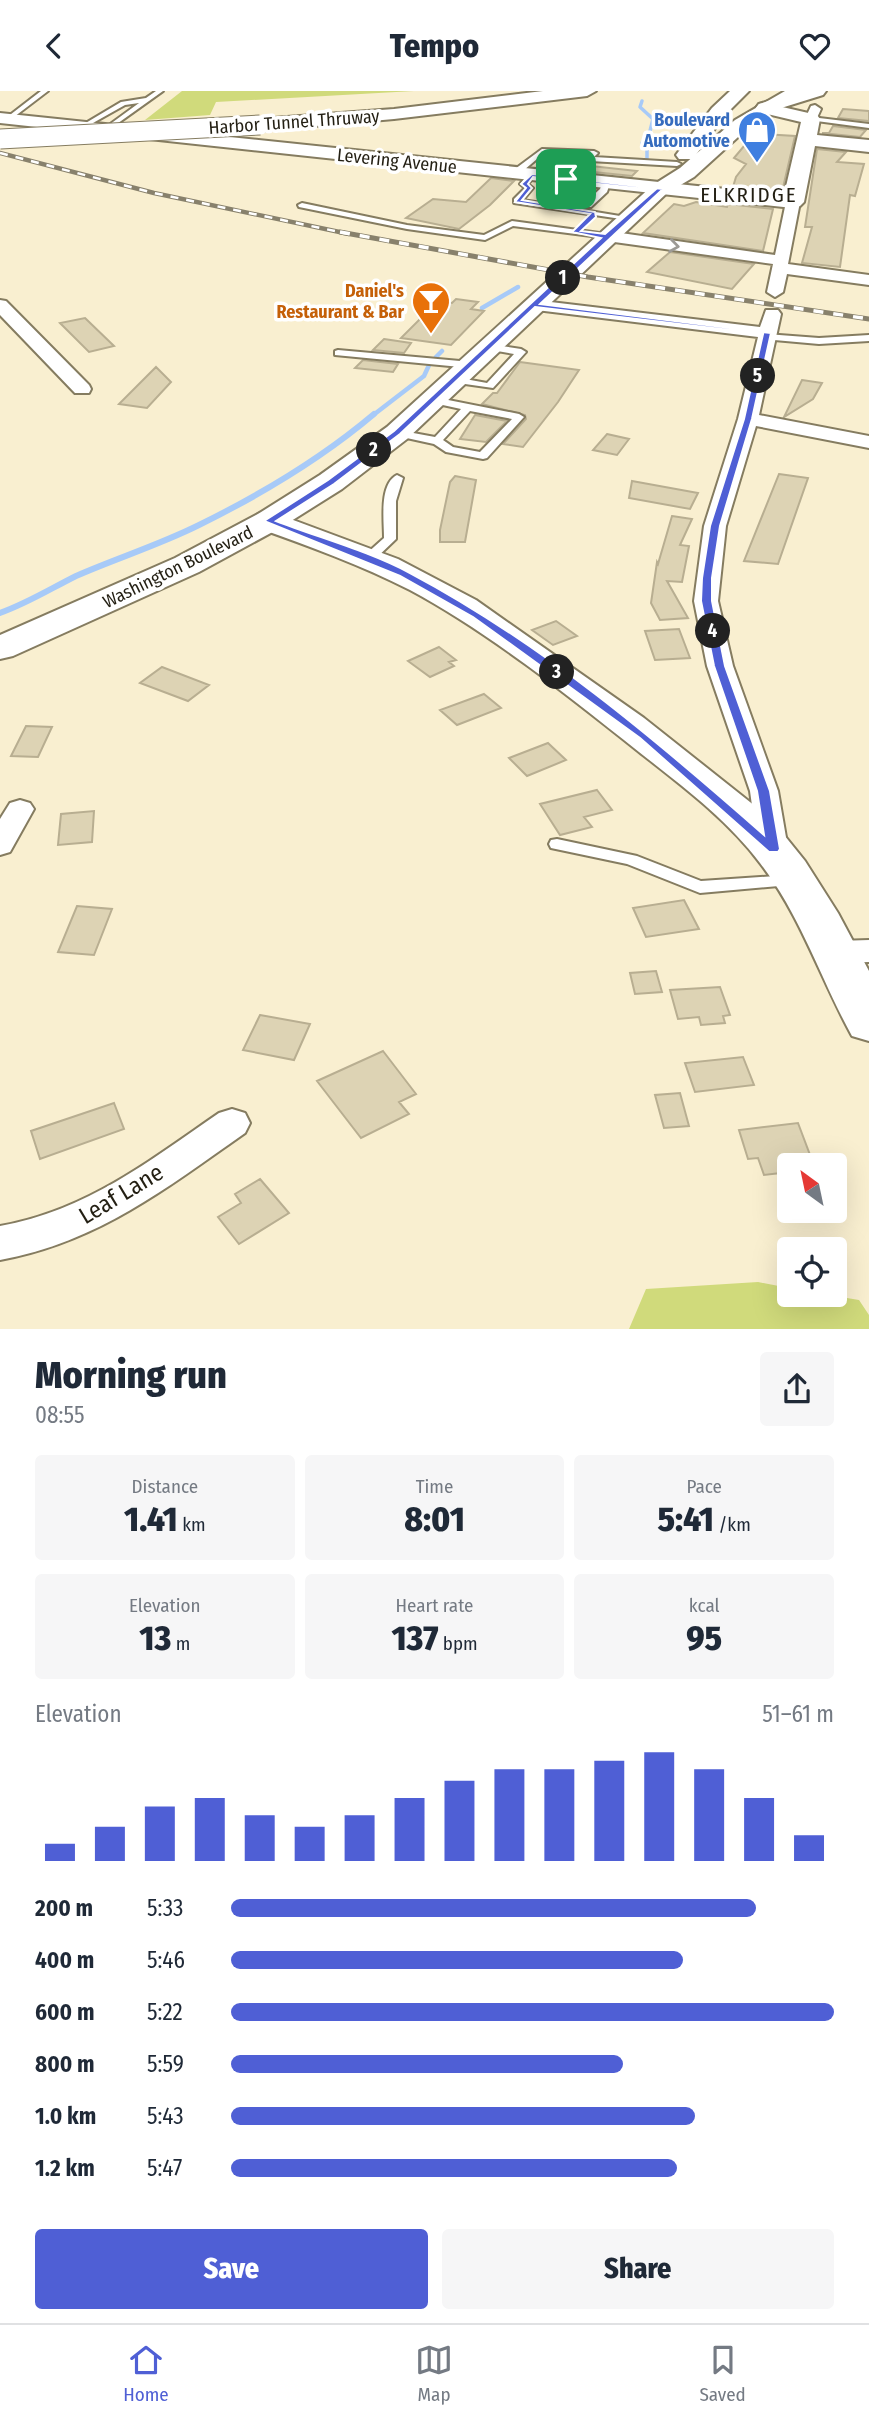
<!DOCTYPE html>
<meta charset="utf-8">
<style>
body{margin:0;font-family:"Fira Sans Condensed",sans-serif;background:#f6f6f7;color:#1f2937;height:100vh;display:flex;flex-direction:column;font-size:26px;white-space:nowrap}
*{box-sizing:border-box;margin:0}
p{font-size:23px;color:#747a83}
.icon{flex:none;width:38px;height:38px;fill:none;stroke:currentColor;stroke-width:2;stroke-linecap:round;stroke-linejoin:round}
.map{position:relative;height:1238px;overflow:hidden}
.sheet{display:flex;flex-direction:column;background:#fff;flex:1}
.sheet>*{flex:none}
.needle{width:46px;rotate:327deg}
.fabs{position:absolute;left:777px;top:1062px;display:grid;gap:14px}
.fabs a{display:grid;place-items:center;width:70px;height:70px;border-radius:7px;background:#fff;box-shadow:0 7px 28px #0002;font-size:35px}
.pin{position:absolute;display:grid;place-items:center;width:60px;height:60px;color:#fff;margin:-30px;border-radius:14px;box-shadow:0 4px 10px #0006}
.km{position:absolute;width:35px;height:35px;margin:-18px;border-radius:50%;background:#222;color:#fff;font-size:19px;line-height:35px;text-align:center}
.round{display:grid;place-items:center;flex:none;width:74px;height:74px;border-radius:7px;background:#f6f6f7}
.summary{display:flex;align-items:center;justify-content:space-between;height:119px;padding:0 35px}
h1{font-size:38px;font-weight:800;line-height:52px}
.stats{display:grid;grid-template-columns:repeat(3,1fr);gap:10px;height:119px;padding:7px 35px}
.stats div{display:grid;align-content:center;border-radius:7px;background:#f6f6f7;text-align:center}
.stats b{font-size:35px;font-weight:800}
.stats small{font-size:19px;font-weight:400}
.stats p{font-size:19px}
.chart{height:196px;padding:14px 35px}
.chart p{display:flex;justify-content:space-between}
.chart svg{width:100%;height:126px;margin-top:7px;stroke:#4f5fd5;stroke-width:6}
.primary-button{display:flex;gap:14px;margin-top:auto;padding:14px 35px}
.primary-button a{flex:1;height:80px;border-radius:7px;background:#4f5fd5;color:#fff;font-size:28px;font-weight:800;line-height:80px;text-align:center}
.primary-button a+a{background:#f6f6f7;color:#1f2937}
ul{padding:0 35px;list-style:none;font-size:23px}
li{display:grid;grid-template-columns:112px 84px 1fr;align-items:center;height:52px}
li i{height:18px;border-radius:9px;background:#4f5fd5}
header{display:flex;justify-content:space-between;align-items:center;height:91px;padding:0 35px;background:#fff;font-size:32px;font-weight:800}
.dock{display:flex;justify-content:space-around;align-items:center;height:98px;border-top:2px solid #e0e1e3;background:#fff;font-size:19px;color:#747a83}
.dock a{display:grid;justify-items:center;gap:4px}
.dock .current{color:#4f5fd5}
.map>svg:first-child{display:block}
.green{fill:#d0da7b}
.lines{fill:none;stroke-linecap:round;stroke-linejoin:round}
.stream-far2{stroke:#a7caf8;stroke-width:3.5}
.stream-far1{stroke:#a7caf8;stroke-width:4.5}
.stream{stroke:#a7caf8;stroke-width:6}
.building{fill:#ddd3b4;stroke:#b8ae91;stroke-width:2}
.lane-casing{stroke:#857c60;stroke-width:4}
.street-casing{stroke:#857c60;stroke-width:4}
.secondary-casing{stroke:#857c60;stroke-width:4}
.primary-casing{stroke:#857c60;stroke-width:4}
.highway-casing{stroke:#857c60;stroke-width:4}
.lane{fill:#fff;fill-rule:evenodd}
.street{fill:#fff;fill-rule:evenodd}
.secondary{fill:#fff;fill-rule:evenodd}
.primary{fill:#fff;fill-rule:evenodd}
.highway{fill:#fff;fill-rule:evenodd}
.rail-far1-casing{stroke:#88816c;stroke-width:4.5}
.rail-casing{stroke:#88816c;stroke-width:5}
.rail-far1{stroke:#fff;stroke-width:2.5;stroke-dasharray:8;stroke-linecap:butt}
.rail{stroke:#fff;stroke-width:3.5;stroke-dasharray:10;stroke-linecap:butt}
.highway-bridge-casing{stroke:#857c60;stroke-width:21;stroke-linecap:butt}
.highway-bridge{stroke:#fff;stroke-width:19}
.oneway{stroke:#9c9a95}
.route{fill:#4f5fd5;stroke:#fff;stroke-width:2;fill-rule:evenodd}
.labels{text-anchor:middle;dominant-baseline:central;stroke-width:7;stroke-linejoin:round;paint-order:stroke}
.far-shop-label{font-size:18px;font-weight:bold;fill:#366cbe;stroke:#fff;text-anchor:end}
.far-street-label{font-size:18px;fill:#231f13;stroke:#fff}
.far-food-label{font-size:18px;font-weight:bold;fill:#c56008;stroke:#fff;text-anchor:end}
.far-quarter-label{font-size:21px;letter-spacing:2px;fill:#231f13;stroke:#fff}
.near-street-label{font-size:24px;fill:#231f13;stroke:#fff}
</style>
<header><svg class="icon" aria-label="back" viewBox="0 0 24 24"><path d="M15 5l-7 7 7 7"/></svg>Tempo<svg class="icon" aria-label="heart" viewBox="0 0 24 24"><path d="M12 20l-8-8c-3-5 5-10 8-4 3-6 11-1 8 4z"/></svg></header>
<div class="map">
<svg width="869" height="1238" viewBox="0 0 869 1238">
<rect width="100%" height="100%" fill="#f9efd0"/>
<path class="green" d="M182 0H414L216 11 210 24 145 29Z
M758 1191 789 1197V1204H829L859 1209 869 1224V1238H629L646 1198Z"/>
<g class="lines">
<path class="stream-far2" d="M642 10 640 16 653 28 649 44 642 52 647 57V69"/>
<path class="stream-far1" d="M482 217 518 196
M436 266 442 260
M372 325 424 285 430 272"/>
<path class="stream" d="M0 522C28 512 50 498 76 485 117 467 159 454 199 434 260 404 322 367 374 323"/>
</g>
<path class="building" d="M843 18 869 20V30L838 27Z
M833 35 866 39 860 46 822 42H829Z
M763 43 795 45 782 101 733 96 736 86 746 73 734 67 744 55 760 56Z
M817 58 846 61 837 71 864 73 855 105 850 104 840 176 802 172 812 136H805Z
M591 75 637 80 632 85 584 80Z
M491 87 514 90 490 114 459 138 406 127 433 108 466 111Z
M566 95 596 98 584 109 555 104Z
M696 111 727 116 728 113 773 118 763 160 643 142 674 113 684 115Z
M670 161 754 173 732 198 647 181Z
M456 208 478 211 471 218 484 220 451 254 401 247 438 210 452 212Z
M85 227 114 255 89 261 60 232Z
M384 248 411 252 404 262 373 259Z
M363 269 398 273 393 281 355 277Z
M520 271 579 279 558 311 523 356 503 353 526 328 525 324 482 313 493 302H497Z
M156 276 171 291 147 317 119 313Z
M802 289 822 292 813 308 784 326Z
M475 324 507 330 486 351 460 348Z
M607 343 629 348 617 364 593 359Z
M779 383 808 387 778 473 744 470Z
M455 385 476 389 465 451H440V439L450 391Z
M632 390 698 402 690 418 629 407Z
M672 425 692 428 680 454 689 455 682 491 667 490 688 527 660 529 651 512 657 471 658 473Z
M556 530 577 545 553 554 532 539Z
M679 538 690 567 655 569 645 540Z
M439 556 456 569 449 571 454 575 430 586 408 570Z
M162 576 209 594 188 610 140 592Z
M484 603 501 617 457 634 440 619Z
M26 635 52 636 38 666 11 665Z
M548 652 566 669 527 685 509 667Z
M597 699 612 719 584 726 592 736 560 744 540 713Z
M94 720 92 751 58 754 61 723Z
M684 809 699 838 646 846 633 817Z
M77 815 112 818 94 864 58 861Z
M656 880 662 901 635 903 630 882Z
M720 896 730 924 723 925 725 932 701 934 699 926 678 928 670 899Z
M260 924 310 933 294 969 243 959Z
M383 960 416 1003 399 1011 409 1023 361 1047 317 990Z
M743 966 754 994 695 1001 685 972Z
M680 1002 689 1035 664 1037 655 1004Z
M114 1012 124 1038 40 1068 31 1040Z
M798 1032 810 1064 792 1066 795 1074H789V1081L764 1084 758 1067 748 1068 739 1039Z
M260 1088 289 1122 239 1153 218 1126 241 1112 235 1103Z"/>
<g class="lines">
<defs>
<path id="lane" d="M41 0H48L10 29H6V27Z
M156 0H163L107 40 102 39 139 12 125 14 84 37 79 36 121 11 146 7Z
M811 26 869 33V37L809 29Z
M542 58 594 60 598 62 594 66 677 71 681 73 677 75 590 70 567 90 563 88 564 86 588 64 544 62 517 85H511V81Z
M529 82 536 84 528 93 533 97 523 109 632 127 628 129 514 112V108L525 97 520 93Z
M603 90 610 92 607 101 591 116H585V112L600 98Z
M302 112 407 134 484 144 512 130 607 143 611 145 607 147 513 135 485 149 407 138 299 116 298 114Z
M766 243 819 247 869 244V250L819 253 763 248V244Z
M489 253 521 258 526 261 493 297 451 291V287L454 286 487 292 514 263 486 258 484 256Z
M338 259 471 271 476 274 471 277 335 264V260Z
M433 306 519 323 524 326 487 367 483 368 446 361 434 353 393 344 392 342 397 339 435 346 461 318 429 311V307ZM470 320 512 328 480 361 453 356 443 349Z
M397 384 403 387 396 410V448L373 470H365L363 467 365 464 384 447C384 429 379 393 397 384Z
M557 748 637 765 701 790 790 784 796 785 798 789 796 793 790 794 700 802 627 773 551 757 549 753 551 749Z"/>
<path id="street" d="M815 14 821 18 815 31 811 32 807 31 805 28 811 15Z
M793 107 800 111 788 173 869 184V194L787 183 783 201 775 206 767 201 773 173 607 150 599 145 607 140 775 164 786 111Z
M0 209 6 210 89 294 91 298 89 302H75L0 224Z
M534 209 760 236 766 219H778L781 223 759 324 869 345V357L756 335 726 435 718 510 733 575 778 700 788 758 783 765 773 768 763 765 758 758 750 700 707 575 694 510 704 435 738 328 758 246 528 218 526 214 528 210Z
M20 709 30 712 34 718 10 761 0 764V728L10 712Z
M869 849V871L838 872 827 869 822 861 827 853 838 850Z
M232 1018 245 1022 250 1032 245 1042C165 1098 98 1151 0 1169V1135C86 1120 149 1070 219 1022Z"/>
<path id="secondary" d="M765 12 817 24 820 28 817 44 869 49V61L815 55 804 111 800 115 793 117 0 32V22L784 104 801 31 759 21 756 17 759 13Z
M269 420 398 468 476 509 644 627 755 715 780 739 805 770 838 822 869 880V950L852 945C820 887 801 825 760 772 728 729 681 694 639 661 570 606 487 540 410 499 361 474 309 455 258 437L253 430 258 423Z"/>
<path id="primary" d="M785 0H808L748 37 694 86 667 102 407 348 342 398 280 437 199 481 13 565 0 568V544L175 467 258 423 320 384 387 336 653 94 680 77 735 29Z"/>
<path id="highway" d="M543 0H596L587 5 394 28 260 40 251 34 260 28 394 18Z
M730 0H749L724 25 693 68H679L676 64 679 60 712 17Z
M800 0H826L823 4 765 22 756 17 759 13Z"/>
</defs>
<use href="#lane" class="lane-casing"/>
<use href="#street" class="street-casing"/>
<use href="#secondary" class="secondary-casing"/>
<use href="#primary" class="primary-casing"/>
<use href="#highway" class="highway-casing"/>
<use href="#lane" class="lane"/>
<use href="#street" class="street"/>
<use href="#secondary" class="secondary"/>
<use href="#primary" class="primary"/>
<use href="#highway" class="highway"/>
<defs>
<path id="rail-far1" d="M0 62 154 102 349 143"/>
<path id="rail" d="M340 141 588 186 869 228"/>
</defs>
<use href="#rail-far1" class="rail-far1-casing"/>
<use href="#rail" class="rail-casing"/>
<use href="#rail-far1" class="rail-far1"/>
<use href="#rail" class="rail"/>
<defs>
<path id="highway-bridge" d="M0 48 260 34"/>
</defs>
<use href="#highway-bridge" class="highway-bridge-casing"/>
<use href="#highway-bridge" class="highway-bridge"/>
</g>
<defs><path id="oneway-chevron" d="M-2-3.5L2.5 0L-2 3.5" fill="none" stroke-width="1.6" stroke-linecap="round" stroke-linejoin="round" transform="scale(1.75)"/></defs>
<use class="oneway" href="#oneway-chevron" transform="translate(674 155) rotate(8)"/>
<path class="route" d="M532 83 663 98 540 213 771 242 752 328 720 435 712 487V510L725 575 770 700 780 758 778 761H769L640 647 473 526 400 485 264 430 328 389 394 340 601 147 572 141 590 123 515 111 526 97 521 93ZM533 86 655 99 605 143 581 140 596 126 595 121 522 109 532 97 528 93ZM535 216 763 243 744 328 710 435 702 487 701 510 714 575 757 700 764 744C654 647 540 551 410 482 369 460 320 447 276 430L334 393 400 343Z"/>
<defs>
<symbol id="shop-pin" viewBox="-11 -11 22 30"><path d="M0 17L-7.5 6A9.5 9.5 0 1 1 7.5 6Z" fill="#3f7fe0" stroke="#fff"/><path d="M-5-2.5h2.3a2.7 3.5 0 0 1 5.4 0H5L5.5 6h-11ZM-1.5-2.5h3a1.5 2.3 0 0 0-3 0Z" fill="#fff"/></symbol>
<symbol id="bar-pin" viewBox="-11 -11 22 30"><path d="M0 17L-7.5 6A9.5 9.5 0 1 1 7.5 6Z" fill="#e8710a" stroke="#fff"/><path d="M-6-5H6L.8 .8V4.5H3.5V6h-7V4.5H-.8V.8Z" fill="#fff"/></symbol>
</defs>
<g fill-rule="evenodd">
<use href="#shop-pin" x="735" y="17" width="44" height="60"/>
<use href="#bar-pin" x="409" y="188" width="44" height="60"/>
</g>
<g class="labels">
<g class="far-shop-label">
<text x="730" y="29">Boulevard<tspan x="730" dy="21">Automotive</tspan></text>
</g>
<g class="far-street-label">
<text transform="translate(294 31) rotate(-4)">Harbor Tunnel Thruway</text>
<text transform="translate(397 70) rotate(6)">Levering Avenue</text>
<text transform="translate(178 476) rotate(-26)">Washington Boulevard</text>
</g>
<g class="far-food-label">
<text x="404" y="200">Daniel's<tspan x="404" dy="21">Restaurant &amp; Bar</tspan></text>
</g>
<g class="far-quarter-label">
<text x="749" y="104">ELKRIDGE</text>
</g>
<g class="near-street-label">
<text transform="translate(121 1103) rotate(-31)">Leaf Lane</text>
</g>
</g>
</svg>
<div class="fabs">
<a><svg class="needle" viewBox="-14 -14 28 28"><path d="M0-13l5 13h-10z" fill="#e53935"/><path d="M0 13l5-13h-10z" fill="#747a83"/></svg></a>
<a><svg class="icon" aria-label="locate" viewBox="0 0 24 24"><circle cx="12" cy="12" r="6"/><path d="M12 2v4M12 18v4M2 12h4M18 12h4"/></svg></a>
</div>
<div class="pin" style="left:566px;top:88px;background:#1e9e55"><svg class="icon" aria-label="arrive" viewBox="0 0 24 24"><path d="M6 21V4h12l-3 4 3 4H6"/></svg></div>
<b class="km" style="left:563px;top:187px">1</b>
<b class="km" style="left:374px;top:359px">2</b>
<b class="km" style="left:557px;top:581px">3</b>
<b class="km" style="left:713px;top:540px">4</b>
<b class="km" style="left:758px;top:285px">5</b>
</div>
<section class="sheet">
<div class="summary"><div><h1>Morning run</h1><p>08:55</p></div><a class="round"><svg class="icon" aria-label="share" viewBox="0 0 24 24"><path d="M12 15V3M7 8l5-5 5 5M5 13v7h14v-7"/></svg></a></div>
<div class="stats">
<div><p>Distance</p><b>1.41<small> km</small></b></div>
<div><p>Time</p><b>8:01</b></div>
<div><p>Pace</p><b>5:41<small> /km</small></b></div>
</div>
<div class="stats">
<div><p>Elevation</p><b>13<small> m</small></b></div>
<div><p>Heart rate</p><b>137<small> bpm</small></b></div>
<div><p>kcal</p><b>95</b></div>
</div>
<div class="chart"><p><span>Elevation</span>51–61 m</p>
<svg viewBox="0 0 160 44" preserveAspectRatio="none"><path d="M5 44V38M15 44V32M25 44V25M35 44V22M45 44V28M55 44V32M65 44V28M75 44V22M85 44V16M95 44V12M105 44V12M115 44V9M125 44V6M135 44V12M145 44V22M155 44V35"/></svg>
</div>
<ul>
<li><b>200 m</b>5:33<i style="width:87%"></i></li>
<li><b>400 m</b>5:46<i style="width:75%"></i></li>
<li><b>600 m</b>5:22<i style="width:100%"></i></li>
<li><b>800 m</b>5:59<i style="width:65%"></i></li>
<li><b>1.0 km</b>5:43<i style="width:77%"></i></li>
<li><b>1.2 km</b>5:47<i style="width:74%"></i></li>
</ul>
<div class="primary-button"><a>Save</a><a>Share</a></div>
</section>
<nav class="dock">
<a class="current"><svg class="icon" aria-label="home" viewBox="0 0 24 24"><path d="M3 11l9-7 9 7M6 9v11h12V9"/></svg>Home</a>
<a><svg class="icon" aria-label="map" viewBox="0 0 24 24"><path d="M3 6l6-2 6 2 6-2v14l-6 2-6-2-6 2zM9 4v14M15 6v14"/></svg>Map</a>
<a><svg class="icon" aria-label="saved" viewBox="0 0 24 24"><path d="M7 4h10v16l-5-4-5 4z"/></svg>Saved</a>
</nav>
